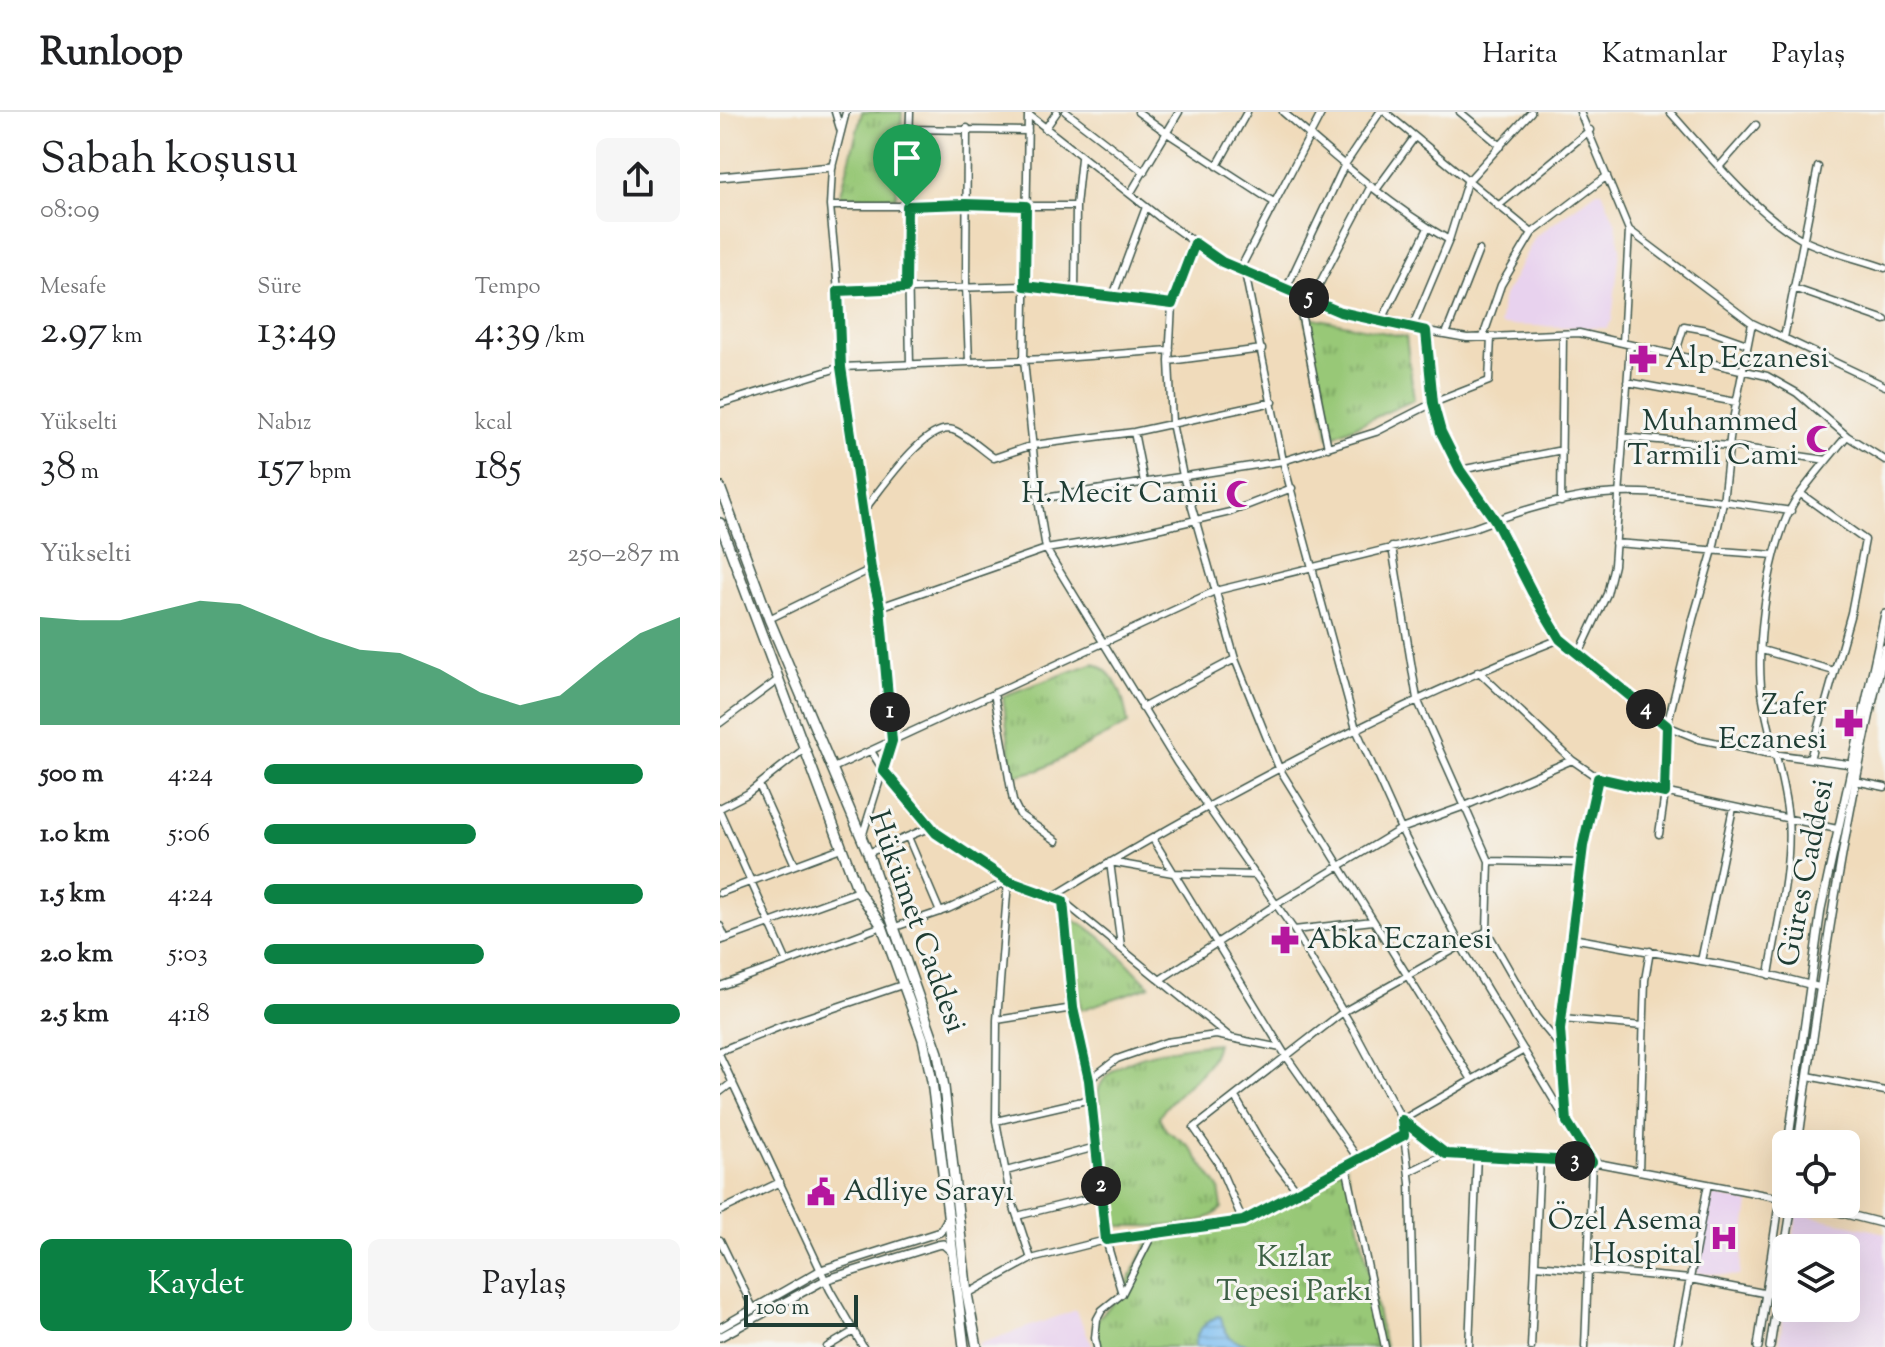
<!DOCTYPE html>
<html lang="tr">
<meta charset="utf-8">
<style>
body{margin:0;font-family:"Sorts Mill Goudy",serif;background:#f6f6f6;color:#202124;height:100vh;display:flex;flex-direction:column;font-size:30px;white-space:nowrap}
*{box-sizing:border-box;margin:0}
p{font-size:26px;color:#757577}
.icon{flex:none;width:44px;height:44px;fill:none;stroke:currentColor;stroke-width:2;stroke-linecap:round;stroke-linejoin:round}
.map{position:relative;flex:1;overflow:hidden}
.panel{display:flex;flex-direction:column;background:#fff;width:720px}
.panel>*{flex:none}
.controls{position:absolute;left:1052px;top:1018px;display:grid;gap:16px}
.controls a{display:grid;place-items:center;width:88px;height:88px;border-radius:12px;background:#fff;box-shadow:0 8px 32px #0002;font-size:40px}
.scale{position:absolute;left:24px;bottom:20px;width:114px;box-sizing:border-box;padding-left:8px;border:4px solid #1f3d34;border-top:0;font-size:22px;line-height:28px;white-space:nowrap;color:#1f3d34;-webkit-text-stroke:6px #f6f6f2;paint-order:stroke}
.pin{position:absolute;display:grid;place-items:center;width:68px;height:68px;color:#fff;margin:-82px -34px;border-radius:50% 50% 50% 0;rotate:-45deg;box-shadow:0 0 8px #0007}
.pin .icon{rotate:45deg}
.km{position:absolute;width:40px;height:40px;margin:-20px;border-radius:50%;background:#222;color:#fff;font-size:22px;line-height:40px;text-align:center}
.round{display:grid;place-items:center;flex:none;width:84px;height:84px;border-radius:12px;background:#f6f6f6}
.head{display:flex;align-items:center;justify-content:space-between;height:136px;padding:0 40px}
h1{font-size:44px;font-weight:600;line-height:60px}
.figures{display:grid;grid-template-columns:repeat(3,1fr);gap:12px;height:136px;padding:8px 40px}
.figures div{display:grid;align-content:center}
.figures b{font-size:40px;font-weight:600}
.figures small{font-size:22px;font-weight:400}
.figures p{font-size:22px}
.chart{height:224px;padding:16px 40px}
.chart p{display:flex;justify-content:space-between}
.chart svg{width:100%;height:144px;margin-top:8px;fill:#0b8043;opacity:.7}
.primary-button{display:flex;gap:16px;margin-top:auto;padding:16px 40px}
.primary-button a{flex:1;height:92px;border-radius:12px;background:#0b8043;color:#fff;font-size:32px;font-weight:600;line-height:92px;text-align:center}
.primary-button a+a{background:#f6f6f6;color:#202124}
ul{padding:0 40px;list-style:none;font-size:26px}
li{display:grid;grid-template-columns:128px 96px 1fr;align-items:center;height:60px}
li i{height:20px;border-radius:10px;background:#0b8043}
header{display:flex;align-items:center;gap:48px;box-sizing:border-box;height:112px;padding:0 40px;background:#fff;border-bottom:2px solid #e0e0e0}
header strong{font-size:38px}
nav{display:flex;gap:44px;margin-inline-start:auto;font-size:28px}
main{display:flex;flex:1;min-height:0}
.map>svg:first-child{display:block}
.built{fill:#e8d2ee}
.park{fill:url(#park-tufts);stroke:#5c8256;stroke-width:2}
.water{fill:url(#water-rules);stroke:#4e7d92;stroke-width:2}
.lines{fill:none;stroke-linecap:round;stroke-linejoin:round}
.minor-casing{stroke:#3e5548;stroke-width:9}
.tertiary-casing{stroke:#3e5548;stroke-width:10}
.primary-casing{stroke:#3e5548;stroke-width:12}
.minor{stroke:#fff;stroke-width:6}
.tertiary{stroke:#fff;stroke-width:7}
.primary{stroke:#fff;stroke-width:9}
.route-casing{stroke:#fff;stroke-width:16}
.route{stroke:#0b8043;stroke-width:10}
.labels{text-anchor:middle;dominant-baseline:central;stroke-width:6;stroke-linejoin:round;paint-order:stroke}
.poi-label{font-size:30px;fill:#1f3d34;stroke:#f6f6f2;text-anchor:end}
.street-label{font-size:30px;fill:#1f3d34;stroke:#f6f6f2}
.park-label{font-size:30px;fill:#3d6045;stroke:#f6f6f2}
</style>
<header>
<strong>Runloop</strong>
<nav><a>Harita</a><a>Katmanlar</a><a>Paylaş</a></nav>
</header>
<main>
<section class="panel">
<div class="head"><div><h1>Sabah koşusu</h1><p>08:09</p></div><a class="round"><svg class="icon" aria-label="share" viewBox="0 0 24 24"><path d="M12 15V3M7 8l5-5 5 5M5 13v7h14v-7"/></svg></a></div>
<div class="figures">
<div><p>Mesafe</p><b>2.97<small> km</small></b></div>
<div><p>Süre</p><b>13:49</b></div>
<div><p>Tempo</p><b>4:39<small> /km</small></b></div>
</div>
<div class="figures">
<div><p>Yükselti</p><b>38<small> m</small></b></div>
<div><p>Nabız</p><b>157<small> bpm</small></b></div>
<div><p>kcal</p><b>185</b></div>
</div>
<div class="chart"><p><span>Yükselti</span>250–287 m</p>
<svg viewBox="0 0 160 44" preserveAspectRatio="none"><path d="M0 44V11L10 12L20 12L30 9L40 6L50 7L60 12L70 17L80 21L90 22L100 27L110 34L120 38L130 35L140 25L150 16L160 11V44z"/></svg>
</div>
<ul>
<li><b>500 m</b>4:24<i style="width:91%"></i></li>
<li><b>1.0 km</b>5:06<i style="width:51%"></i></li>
<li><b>1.5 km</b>4:24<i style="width:91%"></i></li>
<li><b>2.0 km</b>5:03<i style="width:53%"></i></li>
<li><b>2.5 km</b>4:18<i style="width:100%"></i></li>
</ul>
<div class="primary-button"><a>Kaydet</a><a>Paylaş</a></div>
</section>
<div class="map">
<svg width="1165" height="1235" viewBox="0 0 1165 1235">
<defs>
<pattern id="park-tufts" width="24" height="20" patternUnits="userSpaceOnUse" patternTransform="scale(2)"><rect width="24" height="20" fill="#98c877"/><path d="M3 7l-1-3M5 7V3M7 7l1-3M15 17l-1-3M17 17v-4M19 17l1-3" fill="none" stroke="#7ba462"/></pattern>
<pattern id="water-rules" width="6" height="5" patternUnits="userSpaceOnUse" patternTransform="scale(2)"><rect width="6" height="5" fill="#7cbdf1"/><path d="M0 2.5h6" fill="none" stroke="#659bc4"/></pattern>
</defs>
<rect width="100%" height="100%" fill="#f6f6f2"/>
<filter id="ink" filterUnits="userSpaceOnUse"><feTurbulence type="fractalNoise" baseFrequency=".0125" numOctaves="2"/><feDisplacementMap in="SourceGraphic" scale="16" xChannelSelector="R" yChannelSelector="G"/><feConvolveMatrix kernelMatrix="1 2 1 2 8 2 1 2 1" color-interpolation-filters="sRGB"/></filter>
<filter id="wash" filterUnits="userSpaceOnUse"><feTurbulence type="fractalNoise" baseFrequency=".006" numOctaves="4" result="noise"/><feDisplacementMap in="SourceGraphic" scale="32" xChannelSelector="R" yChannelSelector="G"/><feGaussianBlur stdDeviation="1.8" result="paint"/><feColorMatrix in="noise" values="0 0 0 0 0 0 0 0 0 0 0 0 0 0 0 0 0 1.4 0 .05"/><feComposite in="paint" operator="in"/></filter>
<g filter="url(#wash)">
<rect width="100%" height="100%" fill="#f0dbbb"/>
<path class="built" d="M877 79H882L896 112 900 137 892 208 887 216 780 213 782 188 815 125Z
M994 1083 1029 1091 1019 1164 976 1161Z
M1077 1101 1165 1121V1235H1059L1066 1184V1196H1126V1136H1072Z
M356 1198 373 1235H259V1232Z"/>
<path class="park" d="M142 0H182L176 85H120Z
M585 204 686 225 694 288 609 326Z
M374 551C399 563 404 587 408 612L320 658 293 664 283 584Z
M350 808C375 812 411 856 430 874L361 898Z
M497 931C490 965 456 976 439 1005L446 1018 468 1033 499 1076 502 1096C478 1120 429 1113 397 1114L378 980C386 943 465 934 497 931Z
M626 1054 665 1235H377V1207L402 1182 433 1121 523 1109Z"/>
<path class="water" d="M498 1204 501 1205C506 1233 523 1232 547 1235H475C474 1220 486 1210 498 1204Z"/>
</g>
<g filter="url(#ink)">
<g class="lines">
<defs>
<path id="minor" d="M115 0 121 20
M126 0 112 55 110 94 118 179 121 255 151 457 160 495 172 629 142 725
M346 0 424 60
M418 0 447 21 555 91
M563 0C616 46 668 93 729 128
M665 0 812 121
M740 0 781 34
M860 0 909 118 903 231
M950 0C986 40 1036 102 1083 128 1107 140 1140 147 1165 156
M308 2 304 248 318 387 326 437 457 651 574 818 635 920 682 1008 690 1071 694 1235
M308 2 439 105 502 150 620 200 679 214 747 226 859 221 1047 264 1077 281 1127 324 1165 348
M247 16 246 175 249 250
M188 17 308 19
M325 17 337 0
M497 54 527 0
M999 55 1036 13
M656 78 694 26
M410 82 459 0
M110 94H356
M778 94 870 18
M909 118 1032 211 1165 274
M475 131 452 192 449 249 452 311 463 364 515 547 559 656 752 968
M520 157 602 0
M525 160 563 349 636 617 681 717 741 834 847 1010
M1073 176 1165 208
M566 177 624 54 660 0
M118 179 305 174 452 192
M355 180 356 94 361 46
M577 181 608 336
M393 184 426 95
M591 188 651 74
M661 210 708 116
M692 216 729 128 747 70 811 0
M706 219 713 291 721 320 740 358 775 408 812 480 840 527 947 614 979 627 1046 641 1135 653
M726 222 759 138
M763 225 781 173 812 121 887 64
M1064 226 1098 55
M955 243 964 214 987 218 1027 232
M449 249 542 237
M190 253 187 94 190 0
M907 270 1016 290
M0 292 121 255 328 247 450 238
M414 320 424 370
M903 325 1009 334 1107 348
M740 358 842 338
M1081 382 1145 428 1131 501 1090 647
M318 387 563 349 656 320 713 291 769 269 771 225
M841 390 843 222
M144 398C161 378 205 310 233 318 247 323 261 337 274 346L313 333 414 320 553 290
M895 431 1054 443
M672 435 697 587 769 749 767 819 816 905 841 935
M160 495 326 437 406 424 476 408 510 400 572 376
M49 507 151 457
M1042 538 1114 559
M858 544 887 482 894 453 910 233
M758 559 852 648 878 666 1117 717
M274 581 293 689 300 703 337 729
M1043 587 1103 601
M422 596 515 547
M0 611 58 568
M151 639 163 658 216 721 288 769 343 789 511 926
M113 656 495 479 753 416C799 399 849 383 898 381 951 379 1018 392 1071 399
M1135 669 1165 675
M39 673 75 753
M0 696 27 682 84 637
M0 700 67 850 162 814
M939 722 945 681 947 614 973 507 993 438 1003 390 1011 318 1032 211
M188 725 220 800
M433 727 566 944 639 1048
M148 741 211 715
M769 749 861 751
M390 750 453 761 536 763
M390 750 401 834
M0 781 121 736
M334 784C496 686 664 596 840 527
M343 789 353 896 369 968 386 1128 523 1109 684 1023
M0 814 6 827
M175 815 228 797 288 769 277 908 276 1009
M574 818 653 809
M852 826 1032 858 1099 875
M0 829 138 779
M981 849 1013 696
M1049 863C1057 811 1072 758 1068 706 1064 665 1050 627 1043 587 1033 540 1050 424 1077 386 1093 364 1110 344 1127 324
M441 867 560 790 681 717 745 694 852 648
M0 874 67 850
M842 907 923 914
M277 908 353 896
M0 939 64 913 182 873
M0 944 110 1178 143 1235
M1088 964 1165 979
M369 968 397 947 446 930 496 923 561 936
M0 980 13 970
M515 985 545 1037 578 1080
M371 987 276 1009 290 1083 311 1147 386 1128 402 1182
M682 1008 804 938
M682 1008 726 1042
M626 1054 665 1235
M286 1059 376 1035
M919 1059 925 868 930 839
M689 1060 726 1042H757L872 1050 1066 1087
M0 1099 60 1070
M297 1104 382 1083
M523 1109 497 1049 474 1016 623 900 767 819
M0 1128 34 1198
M816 1153 970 1167 1059 1184
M247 1182 311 1147
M107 1235 134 1219
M377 1235 375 1226 377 1207 382 1198 402 1182 433 1121
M749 1235 757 1042
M811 1235 820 1046
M865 1235 872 1050 847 1010 840 918 863 734 878 666
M957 1235 988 1072"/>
<path id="tertiary" d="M0 65 112 55
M1068 1032 1101 797 1165 502
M1078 1032C1101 866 1125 700 1165 536
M1087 1092 1165 1112
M0 1216 101 1158 220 1120 229 1105
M0 1225 105 1168 217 1133 223 1132 231 1139
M1038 1235 1066 1045
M1050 1235 1072 1092"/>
<path id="primary" d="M0 375 49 507 148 741 218 941 224 975 247 1182 257 1235
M0 411 138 779 162 814 203 927 212 969 244 1235"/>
</defs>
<use href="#minor" class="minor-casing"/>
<use href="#tertiary" class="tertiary-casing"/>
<use href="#primary" class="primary-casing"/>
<use href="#minor" class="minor"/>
<use href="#tertiary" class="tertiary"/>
<use href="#primary" class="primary"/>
</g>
</g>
<g class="lines" filter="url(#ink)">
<defs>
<path id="route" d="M245 92 306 94 305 174 452 192 475 131 502 150 620 200 706 219 713 291 721 320 740 358 775 408 812 480 840 527 947 614 945 681 878 666 863 734 840 918 847 1010 872 1050 726 1042 682 1008 684 1023 523 1109 386 1128 369 968 353 896 343 789 288 769 216 721 163 658 172 629 160 495 151 457 121 255 118 179 186 176 187 94Z"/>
</defs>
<use href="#route" class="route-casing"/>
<use href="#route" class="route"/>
</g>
<defs>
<symbol id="pharmacy-bare" viewBox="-9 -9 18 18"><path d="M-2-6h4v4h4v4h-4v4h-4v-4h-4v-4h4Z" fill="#b5179e" stroke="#f6f6f2" stroke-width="2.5" paint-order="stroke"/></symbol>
<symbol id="mosque-bare" viewBox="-9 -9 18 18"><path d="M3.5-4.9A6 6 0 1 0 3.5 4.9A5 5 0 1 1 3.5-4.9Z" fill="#b5179e" stroke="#f6f6f2" stroke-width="2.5" paint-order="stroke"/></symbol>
<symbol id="civic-bare" viewBox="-9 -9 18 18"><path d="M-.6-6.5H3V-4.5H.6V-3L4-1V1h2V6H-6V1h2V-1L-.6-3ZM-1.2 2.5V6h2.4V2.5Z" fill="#b5179e" stroke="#f6f6f2" stroke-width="2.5" paint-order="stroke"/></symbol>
<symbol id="hospital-bare" viewBox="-9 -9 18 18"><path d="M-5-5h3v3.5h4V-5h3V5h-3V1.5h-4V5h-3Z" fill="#b5179e" stroke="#f6f6f2" stroke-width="2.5" paint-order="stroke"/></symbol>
</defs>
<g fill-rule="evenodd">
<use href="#pharmacy-bare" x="903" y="227" width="40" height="40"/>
<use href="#mosque-bare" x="1080" y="307" width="40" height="40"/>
<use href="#mosque-bare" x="500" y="362" width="40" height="40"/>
<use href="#pharmacy-bare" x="1109" y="591" width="40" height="40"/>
<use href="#pharmacy-bare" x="545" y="808" width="40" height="40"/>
<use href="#civic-bare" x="81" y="1060" width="40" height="40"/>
<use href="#hospital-bare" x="984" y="1106" width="40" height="40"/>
</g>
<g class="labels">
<g class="poi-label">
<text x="945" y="247" text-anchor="start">Alp Eczanesi</text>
<text x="1078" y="310">Muhammed<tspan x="1078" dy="34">Tarmili Cami</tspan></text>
<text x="498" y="382">H. Mecit Camii</text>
<text x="1107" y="594">Zafer<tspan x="1107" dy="34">Eczanesi</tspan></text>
<text x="587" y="828" text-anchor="start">Abka Eczanesi</text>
<text x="123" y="1080" text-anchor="start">Adliye Sarayı</text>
<text x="982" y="1109">Özel Asema<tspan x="982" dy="34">Hospital</tspan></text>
</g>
<g class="street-label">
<text transform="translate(1087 761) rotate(-79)">Güres Caddesi</text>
<text transform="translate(196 810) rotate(70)">Hükümet Caddesi</text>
</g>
<g class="park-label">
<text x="574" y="1146">Kızlar<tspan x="574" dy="34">Tepesi Parkı</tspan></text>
</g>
</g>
</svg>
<div class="controls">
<a><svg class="icon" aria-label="locate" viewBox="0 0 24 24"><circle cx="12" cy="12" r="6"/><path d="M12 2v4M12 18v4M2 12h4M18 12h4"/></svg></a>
<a><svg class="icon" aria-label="layers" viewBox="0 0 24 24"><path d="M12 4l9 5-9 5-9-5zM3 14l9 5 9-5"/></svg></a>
</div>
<div class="scale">100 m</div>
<div class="pin" style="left:187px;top:94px;background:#1e9e55"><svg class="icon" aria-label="arrive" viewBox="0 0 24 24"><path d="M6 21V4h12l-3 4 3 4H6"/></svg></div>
<b class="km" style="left:170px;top:600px">1</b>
<b class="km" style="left:381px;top:1074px">2</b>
<b class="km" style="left:855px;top:1049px">3</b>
<b class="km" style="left:926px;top:597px">4</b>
<b class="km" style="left:589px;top:186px">5</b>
</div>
</main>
